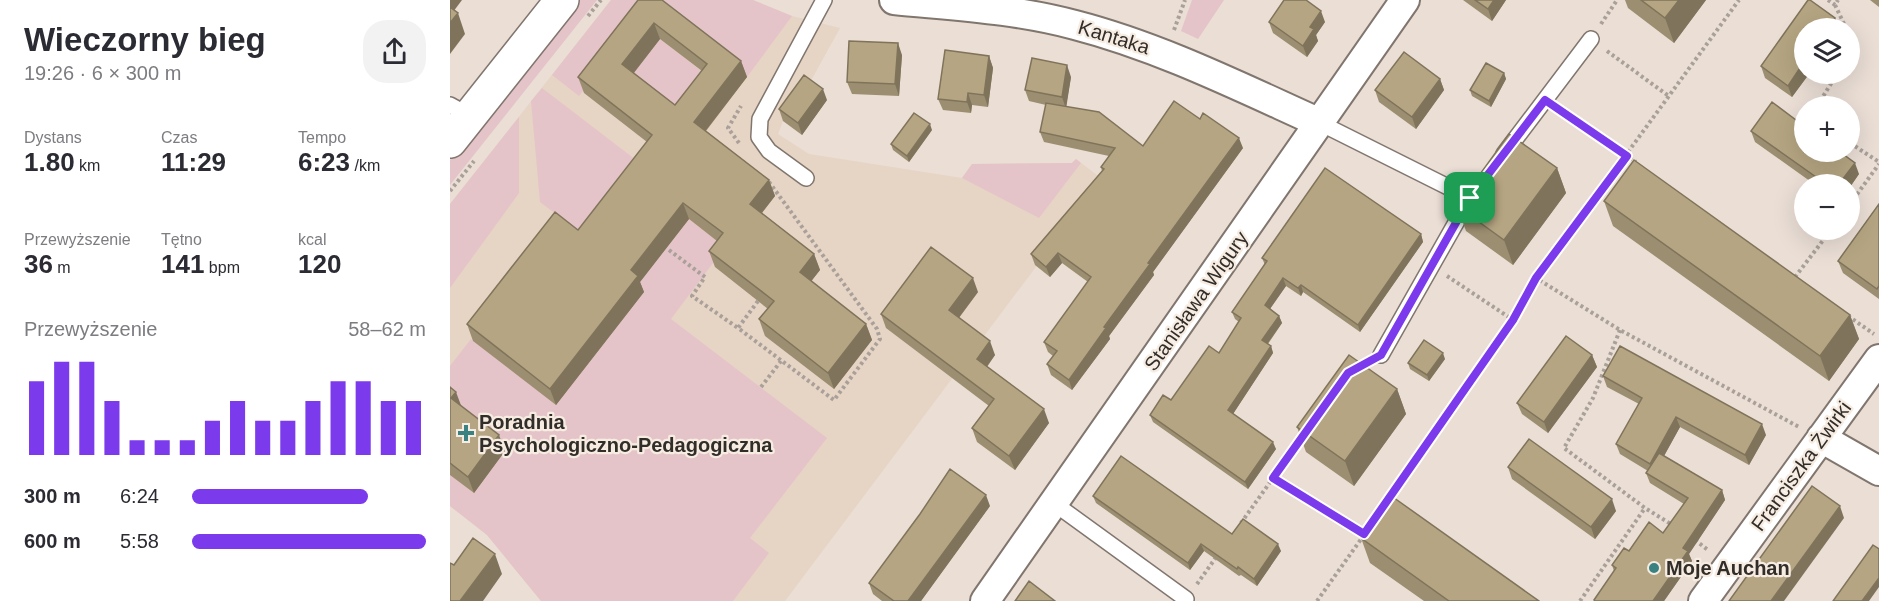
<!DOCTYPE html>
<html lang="pl">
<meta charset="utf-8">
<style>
body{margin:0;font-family:Helvetica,sans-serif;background:#f2f2f3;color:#2b2b33;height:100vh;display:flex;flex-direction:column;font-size:22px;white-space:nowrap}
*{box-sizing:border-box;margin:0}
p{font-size:20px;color:#7c7c81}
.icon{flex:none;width:33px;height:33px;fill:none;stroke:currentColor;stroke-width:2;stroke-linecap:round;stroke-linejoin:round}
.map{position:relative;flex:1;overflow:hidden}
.drawer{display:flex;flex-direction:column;background:#fff;width:450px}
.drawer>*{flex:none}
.fabs{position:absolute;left:1344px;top:18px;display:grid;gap:12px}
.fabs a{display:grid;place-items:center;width:66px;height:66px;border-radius:50%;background:#fff;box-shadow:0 6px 24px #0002;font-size:30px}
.pin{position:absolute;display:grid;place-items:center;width:51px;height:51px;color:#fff;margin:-26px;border-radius:12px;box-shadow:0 3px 9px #0006}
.round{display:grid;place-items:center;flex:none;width:63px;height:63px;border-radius:24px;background:#f2f2f3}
.summary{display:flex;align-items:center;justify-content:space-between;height:102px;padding:0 24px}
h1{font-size:33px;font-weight:700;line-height:45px}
.stats{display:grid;grid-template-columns:repeat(3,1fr);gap:9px;height:102px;padding:6px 24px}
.stats div{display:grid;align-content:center}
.stats b{font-size:26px;font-weight:700}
.stats small{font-size:16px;font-weight:400}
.stats p{font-size:16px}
.chart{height:168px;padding:12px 24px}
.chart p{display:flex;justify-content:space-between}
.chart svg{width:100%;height:108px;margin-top:6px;stroke:#7c3aed;stroke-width:6}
ul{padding:0 24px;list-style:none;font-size:20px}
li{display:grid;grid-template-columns:96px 72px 1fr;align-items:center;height:45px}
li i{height:15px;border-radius:8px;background:#7c3aed}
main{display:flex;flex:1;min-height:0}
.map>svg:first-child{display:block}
.built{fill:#e6d4c5}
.grass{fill:#e5c4c9}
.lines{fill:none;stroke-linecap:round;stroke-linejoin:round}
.service-casing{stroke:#81766e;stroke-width:18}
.minor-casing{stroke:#81766e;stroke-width:32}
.tertiary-casing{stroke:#81766e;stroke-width:36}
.path{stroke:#a9a099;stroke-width:4;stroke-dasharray:3 3;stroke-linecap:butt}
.service{stroke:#fff;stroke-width:15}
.minor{stroke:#fff;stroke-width:28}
.tertiary{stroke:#fff;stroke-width:33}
.wall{fill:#9c8e70;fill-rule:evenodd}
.shaded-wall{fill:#7f745b}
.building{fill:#b5a582;stroke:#7f745b;stroke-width:1.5;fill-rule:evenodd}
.route-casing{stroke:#fff;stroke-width:12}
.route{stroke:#7c3aed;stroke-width:8}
.poi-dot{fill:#398281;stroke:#f7ece2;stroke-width:2}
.labels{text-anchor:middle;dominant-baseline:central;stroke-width:4.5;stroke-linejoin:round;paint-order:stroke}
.street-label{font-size:20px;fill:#312d29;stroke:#f7ece2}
.poi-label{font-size:20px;font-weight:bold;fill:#312d29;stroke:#f7ece2;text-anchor:start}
</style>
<main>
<section class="drawer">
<div class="summary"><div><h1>Wieczorny bieg</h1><p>19:26 · 6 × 300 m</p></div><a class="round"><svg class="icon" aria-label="share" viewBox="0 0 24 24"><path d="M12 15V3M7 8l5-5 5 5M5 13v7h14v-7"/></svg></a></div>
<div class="stats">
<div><p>Dystans</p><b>1.80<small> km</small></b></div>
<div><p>Czas</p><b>11:29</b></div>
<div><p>Tempo</p><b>6:23<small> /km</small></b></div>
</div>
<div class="stats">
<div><p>Przewyższenie</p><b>36<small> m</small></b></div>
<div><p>Tętno</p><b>141<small> bpm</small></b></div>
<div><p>kcal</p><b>120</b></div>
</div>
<div class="chart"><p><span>Przewyższenie</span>58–62 m</p>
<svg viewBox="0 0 160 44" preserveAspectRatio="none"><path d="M5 44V14M15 44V6M25 44V6M35 44V22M45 44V38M55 44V38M65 44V38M75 44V30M85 44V22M95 44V30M105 44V30M115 44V22M125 44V14M135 44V14M145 44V22M155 44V22"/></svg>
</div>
<ul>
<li><b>300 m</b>6:24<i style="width:75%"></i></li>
<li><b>600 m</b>5:58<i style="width:100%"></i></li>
</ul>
</section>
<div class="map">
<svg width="1429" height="601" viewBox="0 0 1429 601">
<rect width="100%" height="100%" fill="#eaded5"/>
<path class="built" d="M161 0H303L342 16 390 28 358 86 333 121 328 134 359 154 512 178 522 164 622 163 626 159 652 179 335 601H91L37 535 0 506V204Z"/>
<path class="grass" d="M126 0H147L0 185V160Z
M161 0H303L342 16 297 77 201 2 129 96 102 75Z
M742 0H774L748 39 731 31Z
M210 39 263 80 231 121 178 80Z
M92 88 186 160 130 232 90 202 81 101Z
M69 117V193L0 288V204Z
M626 159 631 163 589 218 512 178 522 164 622 163Z
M239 219 275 247 221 319 377 438 300 538 319 553 283 601H91L37 535 0 506V366L21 339 106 404 187 286Z"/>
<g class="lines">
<defs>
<path id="service" d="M0 105 20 116
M870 123 1020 198 1029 187
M1054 154 1141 39
M356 178 319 151 309 137 310 119 374 0
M931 355 1020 198
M605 504 736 599"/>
<path id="minor" d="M444 0C504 6 566 9 625 25 710 47 790 87 870 123
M1371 438 1429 471
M535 601 955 0
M1253 601 1429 359"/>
<path id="tertiary" d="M0 141 112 0"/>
</defs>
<use href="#service" class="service-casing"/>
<use href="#minor" class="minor-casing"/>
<use href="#tertiary" class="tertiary-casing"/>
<path class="path" d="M1378 0 1385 5 1388 0
M1385 5 1396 28
M138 16 151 0
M1151 24 1167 0
M724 30 735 0
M1400 36 1404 46 1400 54
M1157 51 1220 97
M1367 106 1387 74
M1110 111 1186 162
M289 143 278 128 291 106
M1400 143 1429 162
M0 191 24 161
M1400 204 1429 164
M219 250 255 277 242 296 288 328
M997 276 1063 320
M1345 277 1381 230
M1086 278 1289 0
M308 301 288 328 384 400 430 339 427 329 319 182
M1398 316 1424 334
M1170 330 1143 398 1114 448 1195 508 1224 526
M311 387 331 361
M823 478 914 534
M939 499 1063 320 1086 278 1170 330 1349 427
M791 523 853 436
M1245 540 1258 550
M747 584 767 556
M867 601 914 535
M1130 601 1195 508"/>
<use href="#service" class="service"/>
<use href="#minor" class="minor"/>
<use href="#tertiary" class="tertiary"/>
</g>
<path class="wall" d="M188 0 291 61 297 77 256 131 319 180 325 196 312 213 364 254 370 270 361 281 416 324 422 340 384 389 315 336 309 319 318 309 265 267 259 251 267 241 239 219 190 282 194 292 106 405 23 341 17 324 128 230 197 142 134 93 128 77ZM210 39 252 71 225 105 184 73Z
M1013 0H1056L1042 21Z
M1175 0H1256L1224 43 1178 8Z
M1358 0H1360L1385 18 1389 28H1354V74H1359L1342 97 1315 78 1311 66Z
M1420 0H1429V7Z
M819 22H875L866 35 868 41 857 57 823 33Z
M452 55 449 96 402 94 397 82Z
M539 56 543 68 538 107 522 105 521 113 493 110 488 99Z
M1054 73 1056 79 1041 107 1022 96 1020 90Z
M621 77 616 106 693 146 793 148 703 272 704 275 659 336 660 339 622 390 601 375 597 364 603 356 598 352 594 342 638 282 612 263 600 277 585 265 581 254 652 171 651 167 659 156 594 142 590 132 596 105 579 101 575 90Z
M990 79 994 90 966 129 929 102 925 90Z
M377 100 352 135 333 121 329 109Z
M482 130 459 162 443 150 441 144Z
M1301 131 1409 174 1400 187V184H1364L1305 142Z
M1107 168 1116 193 1063 265 1016 231 1007 206Z
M1154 201 1400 315 1409 339 1379 381 1163 226Z
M1429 204V299L1393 273 1388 261Z
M971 234 973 242 910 332 853 292 851 296 836 286 820 309 829 316 832 323 818 344 821 346 823 353 783 414 826 449 798 489 703 422 700 415 721 400 769 353 789 322 785 319 782 312 815 265 812 258Z
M528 292 509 318 545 355 537 367 599 423 565 470 527 442 522 428 539 406 436 328 431 314Z
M1142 355 1147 367 1098 433 1072 414 1067 403Z
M995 359 979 381 960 369 958 363Z
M1153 376 1316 435 1299 465 1230 427 1214 456 1272 490 1275 500 1239 554 1242 561 1214 601H1144V600L1164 571 1162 565 1179 551 1213 533 1234 504 1200 483 1196 473 1198 471 1170 454 1166 444 1189 404 1157 387Z
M0 387 11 406 55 451 24 493 0 475Z
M947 389 956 414 904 486 856 452 847 427Z
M1058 467 1166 511 1145 539 1062 479Z
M643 496 782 534 831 551 807 586 791 575 789 576 754 551 740 570 646 503Z
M540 506 471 601H432L423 594 419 583Z
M911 538 1089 601H974L920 563Z"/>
<path class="shaded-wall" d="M0 0H12L0 16Z
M1044 0H1056L1042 21 1038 9Z
M1229 0H1256L1224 43 1215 18Z
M871 11 875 22 866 35 868 41 857 57 853 46 860 27Z
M8 13 15 34 0 54V23Z
M1385 18 1389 28H1378Z
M204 23 210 39 178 80 172 64Z
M448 43 452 55 449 96 445 84Z
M539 56 543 68 538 107 534 95Z
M291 61 297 77 250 138 244 122Z
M1354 62V74H1359L1342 97 1338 86Z
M617 65 621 77 616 109 612 97Z
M1054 73 1056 79 1041 107 1039 101Z
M990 79 994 90 966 129 962 117Z
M373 89 377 100 352 135 348 123Z
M518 93 522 105 521 113 517 102Z
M480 124 482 130 459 162 457 156Z
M789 138 793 148 703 272 704 275 659 336 660 339 622 390 619 380 698 263Z
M1405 163 1409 174 1400 187V184H1389Z
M1107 168 1116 193 1063 265 1054 240Z
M319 180 325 196 306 220 300 204Z
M233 203 239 219 190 282 194 292 106 405 100 389 181 270Z
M971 234 973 242 910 332 908 325Z
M608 253 612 263 600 277 596 267Z
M364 254 370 270 356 288 350 272Z
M523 278 528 292 504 324 499 310Z
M833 278 836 286 817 313 815 305Z
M851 285 853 292 851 296 848 288Z
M1400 315 1409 339 1379 381 1370 356Z
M829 316 832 323 815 347 812 340Z
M416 324 422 340 384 389 378 373Z
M540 341 545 355 532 373 527 359Z
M821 346 823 353 781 417 778 410Z
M993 353 995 359 979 381 977 375Z
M1142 355 1147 367 1098 433 1094 422Z
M947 389 956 414 904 486 895 461Z
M6 392 12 408 1 398Z
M594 409 599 423 565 470 559 456Z
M1226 417 1230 427 1204 474 1200 464Z
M1312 424 1316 435 1299 465 1295 455Z
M49 435 55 451 24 493 18 477Z
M823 442 826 449 798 489 795 482Z
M1272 490 1275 500 1239 554 1242 561 1214 601H1203L1233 548Z
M536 495 540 506 471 601H458Z
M1162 499 1166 511 1145 539 1141 527Z
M1390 506 1394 518 1334 601H1321Z
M751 544 754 551 740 570 738 563Z
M828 544 831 551 807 586 804 579Z
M45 554 52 574 33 601H10Z
M1429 578V587L1419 601H1412Z"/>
<path class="building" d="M188 0H212L291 61 244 122 319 180 300 204 364 254 350 272 416 324 378 373 309 319 324 301 259 251 273 233 233 203 181 270 188 276 100 389 17 324 105 212 128 230 202 135 128 77ZM204 23 257 64 225 105 172 64Z
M834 0H856L871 11 860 27 864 29 853 46 819 22Z
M1025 0H1044L1038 9Z
M1191 0H1229L1215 18Z
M1358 0H1360L1385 18 1378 28H1354V62L1338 86 1311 66Z
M0 7 8 13 0 23Z
M399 41 448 43 445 84 397 82Z
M495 50 539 56 534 95 518 93 517 102 488 99Z
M954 52 990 79 962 117 925 90Z
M582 58 617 65 612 97 575 90Z
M1036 63 1054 73 1039 101 1020 90Z
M354 75 373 89 348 123 329 109Z
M724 101 750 119 753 113 789 138 698 263 700 264 654 327 656 328 619 380 597 364 607 351 594 342 641 277 608 253 596 267 581 254 654 169 651 167 665 148 590 132 596 103 649 112 693 146Z
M1322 102 1354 126V152H1390L1405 163 1389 184H1376L1301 131Z
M464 113 480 124 457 156 441 144Z
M1059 134 1107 168 1054 240 1007 206Z
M1184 160 1400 315 1370 356 1154 201Z
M875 168 971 234 908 325 851 285 848 288 833 278 815 305 829 316 812 340 821 346 778 410 823 442 795 482 700 415 713 395 721 400 759 346 769 353 791 318 782 312 817 261 812 258Z
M1429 204V286L1427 289 1388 261Z
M481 247 523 278 499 310 540 341 527 359 594 409 559 456 522 428 544 399 431 314Z
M1116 336 1142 355 1094 422 1067 403Z
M974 340 993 353 977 375 958 363Z
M1170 346 1312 424 1295 455 1226 417 1200 464 1166 444 1192 398 1153 376Z
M899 355 947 389 895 461 847 427Z
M0 387 6 392 1 398 49 435 18 477 0 463Z
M1079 439 1162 499 1141 527 1058 467Z
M1209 453 1272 490 1233 548 1238 551 1203 601H1145L1144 600 1166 568 1162 565 1174 548 1179 551 1199 522 1213 533 1238 498 1196 473Z
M671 456 782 534 793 519 828 544 804 579 788 567 787 569 751 544 738 563 643 496Z
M500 469 536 495 458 601H444L419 583 470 514Z
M1362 486 1390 506 1321 601H1279Z
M940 495 1089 601H999L911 538Z
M23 538 45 554 10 601H0V563L4 565Z
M1423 545 1429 549V578L1412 601H1383Z
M579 581 605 601H565Z"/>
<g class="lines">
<defs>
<path id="route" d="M1095 100 1177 156 1086 278 1063 320 914 534 823 478 898 373 931 355 1020 198Z"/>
</defs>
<use href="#route" class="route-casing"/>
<use href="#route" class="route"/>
</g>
<g class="poi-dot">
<path d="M13 424h6v6h6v6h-6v6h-6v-6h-6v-6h6z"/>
<circle cx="1204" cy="568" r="6"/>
</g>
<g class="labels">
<g class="street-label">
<text transform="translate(664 37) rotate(17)">Kantaka</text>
<text transform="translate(746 301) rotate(-55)">Stanisława Wigury</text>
<text transform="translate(1351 466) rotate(-54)">Franciszka Żwirki</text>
</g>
<g class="poi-label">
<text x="29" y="422">Poradnia<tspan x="29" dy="23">Psychologiczno-Pedagogiczna</tspan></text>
<text x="1216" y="568">Moje Auchan</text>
</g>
</g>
</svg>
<div class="fabs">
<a><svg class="icon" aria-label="layers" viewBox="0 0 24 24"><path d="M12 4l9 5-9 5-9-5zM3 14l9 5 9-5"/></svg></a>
<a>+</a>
<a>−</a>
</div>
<div class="pin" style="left:1020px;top:198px;background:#1e9e55"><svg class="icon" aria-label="arrive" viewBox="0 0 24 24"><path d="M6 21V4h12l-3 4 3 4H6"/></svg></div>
</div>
</main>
